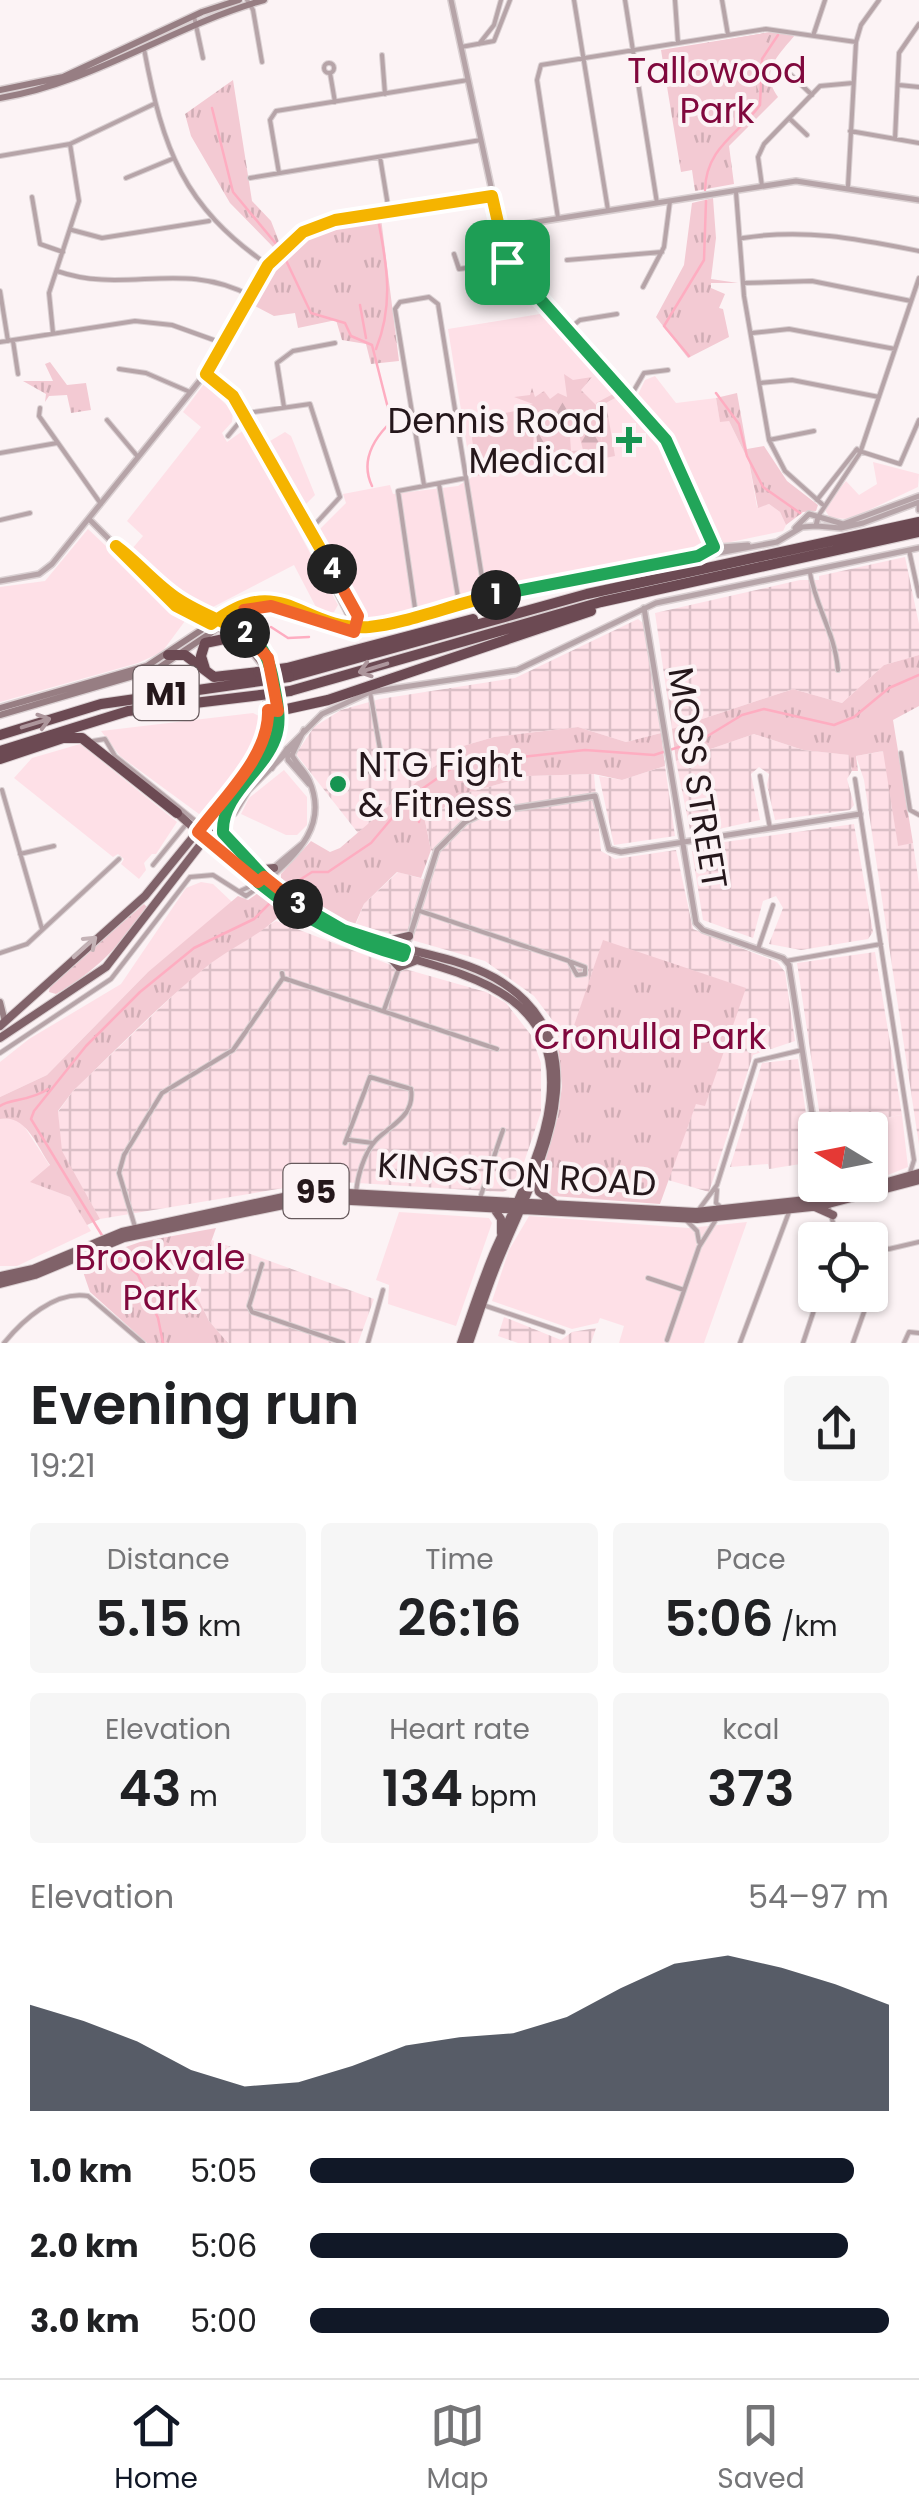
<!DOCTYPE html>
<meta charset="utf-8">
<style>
body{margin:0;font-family:Poppins,sans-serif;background:#f6f6f6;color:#202124;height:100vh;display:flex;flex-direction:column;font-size:38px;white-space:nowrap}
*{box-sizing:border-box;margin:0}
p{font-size:32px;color:#757577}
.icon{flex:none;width:55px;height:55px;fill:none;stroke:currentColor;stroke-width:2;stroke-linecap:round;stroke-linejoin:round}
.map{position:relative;height:1343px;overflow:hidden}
.sheet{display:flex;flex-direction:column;background:#fff;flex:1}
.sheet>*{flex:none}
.needle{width:65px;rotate:280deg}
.controls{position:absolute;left:798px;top:1112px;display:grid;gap:20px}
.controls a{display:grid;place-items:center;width:90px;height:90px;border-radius:10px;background:#fff;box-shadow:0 2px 8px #0004;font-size:50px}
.pin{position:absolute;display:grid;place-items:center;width:85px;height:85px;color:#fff;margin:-42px;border-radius:20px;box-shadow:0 5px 15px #0006}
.km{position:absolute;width:50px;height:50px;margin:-25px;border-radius:50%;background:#222;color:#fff;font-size:28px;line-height:50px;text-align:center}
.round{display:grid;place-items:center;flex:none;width:105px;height:105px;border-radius:10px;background:#f6f6f6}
.headline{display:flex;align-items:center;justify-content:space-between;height:170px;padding:0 30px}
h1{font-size:55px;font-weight:600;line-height:75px}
.metrics{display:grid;grid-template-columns:repeat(3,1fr);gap:15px;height:170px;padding:10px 30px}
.metrics div{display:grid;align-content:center;border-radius:10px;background:#f6f6f6;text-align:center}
.metrics b{font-size:50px;font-weight:600}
.metrics small{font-size:28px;font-weight:400}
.metrics p{font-size:28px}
.chart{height:280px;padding:20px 30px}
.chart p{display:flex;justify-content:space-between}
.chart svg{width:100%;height:180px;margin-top:10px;fill:#111827;opacity:.7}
ul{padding:0 30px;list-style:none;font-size:32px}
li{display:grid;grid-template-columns:160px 120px 1fr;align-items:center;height:75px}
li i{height:25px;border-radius:12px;background:#111827}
.menu{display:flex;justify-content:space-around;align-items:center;height:140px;border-top:2px solid #e0e0e0;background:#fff;font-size:28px;color:#757577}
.menu a{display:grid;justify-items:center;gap:5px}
.menu .current{color:#111827}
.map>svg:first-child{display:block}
.built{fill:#fee0e7}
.industrial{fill:url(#industrial-grid)}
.forest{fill:url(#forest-firs)}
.park{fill:url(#park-tufts)}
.garden{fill:#f3cad3}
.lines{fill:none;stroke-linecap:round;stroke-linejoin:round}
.stream{stroke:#feadc1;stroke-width:2.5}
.minor-casing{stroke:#dad0d2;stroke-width:6}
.tertiary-casing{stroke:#dad0d2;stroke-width:8}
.secondary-casing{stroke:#dad0d2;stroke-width:9}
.primary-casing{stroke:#dad0d2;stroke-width:10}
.motorway-casing{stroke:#dad0d2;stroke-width:12}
.minor{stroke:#b6a4a8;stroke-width:4}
.tertiary{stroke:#b6a4a8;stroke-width:5}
.secondary{stroke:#977e83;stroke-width:6}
.primary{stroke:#806269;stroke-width:8}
.motorway{stroke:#6c4a53;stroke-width:10}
.motorway-bridge-casing{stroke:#dad0d2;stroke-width:12;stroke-linecap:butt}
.motorway-bridge{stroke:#6c4a53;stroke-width:10}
.oneway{stroke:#ad969c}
.oneway2{stroke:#c4b2b6}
.split-1-casing{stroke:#fff;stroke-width:20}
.split-2-casing{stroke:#fff;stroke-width:20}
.split-3-casing{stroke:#fff;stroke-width:20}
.split-4-casing{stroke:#fff;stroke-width:20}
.split-5-casing{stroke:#fff;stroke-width:20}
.split-1{stroke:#22a559;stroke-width:12}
.split-2{stroke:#f5b400;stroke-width:12}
.split-3{stroke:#22a559;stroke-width:12}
.split-4{stroke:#f0652b;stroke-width:12}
.split-5{stroke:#f5b400;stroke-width:12}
.poi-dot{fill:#169451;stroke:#fcf3f5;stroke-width:4}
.labels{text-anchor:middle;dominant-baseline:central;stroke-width:8;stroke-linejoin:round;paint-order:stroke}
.shield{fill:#fcf3f5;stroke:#66595c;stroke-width:2.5}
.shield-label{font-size:32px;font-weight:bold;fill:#25171b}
.park-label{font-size:35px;fill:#80083d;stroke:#fcf3f5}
.poi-label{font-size:35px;fill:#25171b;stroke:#fcf3f5;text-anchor:end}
.street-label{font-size:35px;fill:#25171b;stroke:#fcf3f5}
</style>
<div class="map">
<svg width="919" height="1343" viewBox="0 0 919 1343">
<defs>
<pattern id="industrial-grid" width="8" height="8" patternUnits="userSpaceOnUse" patternTransform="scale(2.5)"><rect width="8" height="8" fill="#fee0e7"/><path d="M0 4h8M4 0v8" fill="none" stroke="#dabfc6"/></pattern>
<pattern id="forest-firs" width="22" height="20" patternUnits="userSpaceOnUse" patternTransform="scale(2.5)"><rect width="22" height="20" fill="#f3cad3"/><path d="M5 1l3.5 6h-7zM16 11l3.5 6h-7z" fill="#d0adb5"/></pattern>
<pattern id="park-tufts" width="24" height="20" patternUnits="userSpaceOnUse" patternTransform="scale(2.5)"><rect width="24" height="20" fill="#f3cad3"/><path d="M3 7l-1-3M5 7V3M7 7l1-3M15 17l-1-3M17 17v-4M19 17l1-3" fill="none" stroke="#d0adb5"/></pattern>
</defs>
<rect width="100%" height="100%" fill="#fcf3f5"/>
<path class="built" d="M540 314 615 393 603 402V448L538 454 526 464 479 472 470 466 448 329Z
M655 376 676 403 716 398 720 421H729L749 462 757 507 769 504 780 512 786 525 783 531 365 619 317 532 346 503 343 494 390 485 393 494 458 486 472 477 544 460 604 451 614 456 606 403 619 396 631 409 645 380Z
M204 384 233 411 232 422 222 433 227 442 244 430 338 605 334 612 326 615 318 611 294 565 211 608 187 599 131 550 143 536 127 521 201 427 183 412Z
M285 432 291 436 315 495 301 509 265 444Z
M873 462 919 474 918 487 850 519 830 518 824 508 846 481 859 495 877 484Z
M88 529 185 621 162 652 138 663 0 702V587L45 581Z
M253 713 263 718 258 744 205 813 199 814 120 756 101 731Z
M80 744 177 822 156 854H152L144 863 146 870 139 879 121 864 124 859 118 854 113 857 14 778 32 758Z
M284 770 307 797V825L297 835H286L241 814 249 798Z
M201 882 213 884 232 902 147 973 47 1075 0 1097V1062L29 1039 121 984 186 888Z
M902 1115 908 1167 870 1182V1130H862L861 1121Z
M10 1117 22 1123 50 1166 31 1182 70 1197 91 1231 17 1266H0V1119Z
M399 1212 489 1218 492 1223 456 1326 388 1304 389 1285 376 1280Z
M529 1216 689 1228 747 1222 704 1343H619L624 1326 600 1318 598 1323 572 1329 492 1301 509 1250Z"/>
<path class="industrial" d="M905 557 919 624V655L884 665 842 703 793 689 672 729 655 613 800 580H819V576Z
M638 619 643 623 661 733 626 742 578 727 494 737 456 748 358 833 296 754 314 727 341 710 380 699 515 678Z
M754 734 803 750 850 755 852 771 847 779 854 805 850 810 775 820 767 785 769 774 759 767 751 774 760 820 691 835 676 761Z
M884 751 898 845 913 843 919 884V1145L864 780 856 756Z
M665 766 675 836 614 845 599 776 622 780Z
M594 774 601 851 615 859 676 850 693 929 777 962 785 972 795 1041 753 1055 709 1192 668 1180 696 1103 705 1105 745 988 603 941 567 1047 561 1045 553 1021 534 996 485 961 356 924 364 904 398 872 430 881 440 855 431 850 425 821 463 794 528 776Z
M854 824 873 932 868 939 801 950 769 944 783 908 776 896 763 901 753 938 703 920 692 852 696 846Z
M276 921 391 965 486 992 506 1003 531 1035 541 1063V1112L516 1186 503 1192 325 1181 100 1219 61 1151 58 1112 73 1091 185 984 232 946Z
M875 952 902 1115 862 1121V1130H822L797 963Z
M798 1059 813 1162 769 1169 768 1164 730 1167 762 1063Z
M212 1240 374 1299 358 1343H228L209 1321 194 1290Z
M504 1317 561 1340 572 1332 596 1328 591 1343H518L498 1336Z"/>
<path class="forest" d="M564 374 573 380 592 377 581 390 596 405 603 448 583 450 578 430 570 436 571 451 538 454 535 419 519 407 533 404 514 397 530 395 532 388 535 397 544 391 550 399 558 393 567 397Z
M144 904 147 907C122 944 95 972 56 994L49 992 50 985Z"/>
<path class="park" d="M771 32 795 35C778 56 759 71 778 97L729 146 734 184 695 191 692 170 681 172 661 50Z
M233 80 252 201 271 221 280 244 275 249 230 203 191 136 185 114Z
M713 198 716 238 711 279 738 283H711V288L725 294 719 308 723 309 729 337 688 358 656 317 684 265 692 203Z
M381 218 399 361 371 364 366 344 342 340 336 320 298 328 295 313 274 316 253 305C297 226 296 233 381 218Z
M50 362 67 385 86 383 91 410 71 413 67 395 49 396 45 402 46 394 23 381H53L45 364Z
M615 393 619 396 606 403 615 456 605 458 603 451 472 477 470 466 480 472 526 464 538 454 603 448 596 403Z
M737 393 747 449 764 446 787 481 818 505 816 511 803 512 786 525 780 512 769 504 758 508 749 462 729 421 720 422 716 398Z
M919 655V706L893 720 913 843 898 846 883 751 856 756 858 771H852L849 755 803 750 754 734 676 761 672 729 793 689 842 703 884 665Z
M578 727 626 742 661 733 665 766 622 780 594 774 528 776 463 794 425 821 431 850 421 878 397 872 364 904 353 929 328 919 281 887V874L311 841 330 852 340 848 456 748 494 737Z
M261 891 286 909C265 934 230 947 205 968 158 1006 116 1050 73 1091L58 1111 62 1151 100 1219 87 1225 70 1197 30 1182 50 1165C37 1146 26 1114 0 1119V1097L47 1075 148 972 238 896 248 900Z
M603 940 746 988 705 1106 696 1104 660 1204 553 1196 539 1183 558 1116 562 1086 558 1046H567Z
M216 1228 194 1290 209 1321 228 1343H147L90 1292 80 1263 140 1242Z"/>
<path class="garden" d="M771 32 757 57 756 108 675 106 679 48Z
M515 411 534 426 533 452 523 459 481 461C457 425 486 417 515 411Z"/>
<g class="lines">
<path class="stream" d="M212 108 233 192 277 245
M705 190C706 147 739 134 760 105L762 59 778 35
M283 254 311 313 345 323 351 336 372 345 391 420
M360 305 366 338
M376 349C394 304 387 265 378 219
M689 356 664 326 704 260 706 201
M716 393 739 424 747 456 763 487 800 513
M372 486C361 463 371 443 387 426
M271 627 288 638 309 637
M419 822 422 789
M287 888 312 872H328L371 843 409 798 458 764 585 750 654 755 701 740 742 715 764 709 834 725 854 717 889 688 919 675
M0 1106C9 1099 31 1101 48 1089
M103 1237 31 1119 34 1111 86 1046 140 992 194 948 254 919 269 904
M109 1249 138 1275 158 1318 163 1343"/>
<defs>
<path id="minor" d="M247 0 253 10 262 62
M574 0 608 210
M625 0 657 203
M675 0 678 43
M722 0 728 35
M194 16 203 58
M814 33 825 0
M479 44 494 25 501 0
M461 47 494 41 510 0
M144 49C163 150 183 206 268 265
M382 55 385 94
M324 68a5 5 0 1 1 10 0a5 5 0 1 1-10 0Z
M330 73 335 102
M791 75 812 95
M899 85 919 87
M789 118 807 135
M850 131 919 143
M895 139 899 53 919 24
M0 156 70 144 154 104
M380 157 389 212
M279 173 270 120 276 111 468 80
M126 178 172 159
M250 178 481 140
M762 186 758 157 764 144 820 86 853 83
M848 186 856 42 861 25 879 0
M736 192 744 296 769 440 785 471 822 504
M32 197 40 244 63 252
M558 218 537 80 541 65 766 29 856 42
M72 230 102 238 209 221
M743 238C805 228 858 239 919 251
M454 254 459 269 507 262
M567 260 662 252
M57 271C125 295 182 259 251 296
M743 283 812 281 911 301
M643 287 664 247 670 201
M0 291 8 341
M566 331 580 320 617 314
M53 333 49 293 79 201 70 144
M752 333 789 329 895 349
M13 341 18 374
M0 342 135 321 172 325 225 344
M119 369 146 373 190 392
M206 373 233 396 358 616 371 626
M760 383 792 380 879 397
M629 399 644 373 668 370
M284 407 277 363 293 351 335 343
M40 408 39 416 101 504
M107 420 138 457
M228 436 247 413 310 404 340 497 310 530
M769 440 814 431
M856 450 900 464 919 420
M0 453 57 443
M439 484 459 603
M424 485 395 309 400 302 429 297 438 304 485 596
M817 500 857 449
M819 515 860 453 919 278
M298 517 352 624
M0 520 30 513
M909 550 919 596
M810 573C816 608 835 633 838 670
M416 615 398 491 466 478
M93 741 105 739 115 756 202 826
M901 753 910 810 919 815
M272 769 287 748
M364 774 378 765 381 755 370 692
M760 776 770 828
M855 779 914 1160 909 1176
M2 790 42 929
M235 814 249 791 293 747
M20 854 54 846
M153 865 188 822
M240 891 258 883
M417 910 569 961 577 975 585 974V967L569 961
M758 949 773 905
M0 953 27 944 119 859
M786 961 881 944
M282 973 283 978 497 1049
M384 1010 399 968
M0 1053 111 979 190 877 213 875 246 896 262 885
M349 1140 373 1143
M345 1143 370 1077 411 1089C415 1116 392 1124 376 1140 364 1153 357 1177 356 1194
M717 1190 716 1203 722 1208
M480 1198 503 1130
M828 1205 838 1240
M700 1208 717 1185 756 1061 802 1050
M687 1221 697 1231 699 1242
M135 1227 119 1173 124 1155 162 1093 233 1050 283 978
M839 1234 857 1240
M870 1245 889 1249 919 1242
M262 1264 249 1306 252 1312 343 1343
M648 1278 684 1290
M870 1294 884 1249
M483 1305 563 1332
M667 1340 699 1247 717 1218
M4 1343C22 1321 55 1290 88 1296L143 1343
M368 1343 383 1290
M740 1343 789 1212
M803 1343 819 1295
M853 1343 870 1295
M904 1343 909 1332 919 1333"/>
<path id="tertiary" d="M451 0 508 266 666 440 721 547
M499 228 796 181 919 200
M919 506V510
M89 519 176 606 218 628 244 611 266 606 340 630 365 632 534 588 777 542 802 527 816 526 818 517
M816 526 841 528 863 523 919 502
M795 528 809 514 843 524 919 496
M721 547 748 545
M126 553 177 599 218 619C272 578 296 620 349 626 394 632 460 597 509 593
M701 554 713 548
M0 581 39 574 52 564 206 373 268 265 288 242 335 221 492 196
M644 608 696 923 703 930 783 958 789 965 815 1132
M244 614 240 622 245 632
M309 784 288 760 287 749 322 714 370 692 517 670 656 603 919 548
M272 869 302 844
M262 885C294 856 330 828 309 780 305 771 296 764 292 755L304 730
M406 948 437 850 465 822 484 813 595 796 609 849 621 852 860 814"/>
<path id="secondary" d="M0 90 63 77 202 12 239 0
M0 98C95 82 172 26 264 0
M0 708 147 666 218 619 259 644 272 672
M0 715 157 669 218 628 245 643 260 662
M228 810 222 830 234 848
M202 826C232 783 273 750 266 694
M210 831C244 782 285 753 275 690
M0 1002 5 1022"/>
<path id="primary" d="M177 813C223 854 272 900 327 929 410 973 566 963 550 1101 544 1153 516 1203 495 1250 482 1280 472 1312 461 1343
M255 870 274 868
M383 942 409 936
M388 955 399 967 417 960
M0 1026 145 896 202 826C249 856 284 901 336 926 386 951 446 951 495 978 609 1044 536 1170 500 1257 488 1285 479 1314 469 1343
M0 1038 106 967 208 835
M535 1176 539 1192 554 1203
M492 1206 501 1219V1233
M815 1207 833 1215
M0 1276 33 1269 122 1232 311 1191 696 1212 834 1197 919 1173
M0 1284 35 1275 124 1238 313 1199 697 1219 821 1206 919 1180"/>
<path id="motorway" d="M168 655H185L214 677 258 672
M287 668 473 619
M205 669 201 656 205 643 234 637
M289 677 587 594 919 522
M290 691 601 602 919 532
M278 711 328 700 591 611
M0 735 101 704 260 681
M0 751 128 711 261 695
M0 759 63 738H82L177 813"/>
</defs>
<use href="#minor" class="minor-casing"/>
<use href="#tertiary" class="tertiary-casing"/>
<use href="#secondary" class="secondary-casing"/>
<use href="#primary" class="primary-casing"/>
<use href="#motorway" class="motorway-casing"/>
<use href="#minor" class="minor"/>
<use href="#tertiary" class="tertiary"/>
<use href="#secondary" class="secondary"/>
<use href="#primary" class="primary"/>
<use href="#motorway" class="motorway"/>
<defs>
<path id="motorway-bridge" d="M258 672 287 668
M260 681 289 677
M261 695 290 691"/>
</defs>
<use href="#motorway-bridge" class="motorway-bridge-casing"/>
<use href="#motorway-bridge" class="motorway-bridge"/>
</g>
<defs><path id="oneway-shaft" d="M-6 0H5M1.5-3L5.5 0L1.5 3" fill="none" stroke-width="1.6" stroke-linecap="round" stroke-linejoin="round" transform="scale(2.5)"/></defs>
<g class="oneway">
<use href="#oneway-shaft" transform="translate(373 668) rotate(163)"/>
<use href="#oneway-shaft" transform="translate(36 723) rotate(-17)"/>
</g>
<use class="oneway2" href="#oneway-shaft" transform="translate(85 947) rotate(-42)"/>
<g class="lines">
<defs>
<path id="split-1" d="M496 595 698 556 714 547 666 440 507 262"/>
<path id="split-2" d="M245 633C223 621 199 613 178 599 155 584 138 562 116 546L176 606 211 624C283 569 299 631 369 627 405 624 457 603 496 595"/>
<path id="split-3" d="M245 633C265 646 270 662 274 685 277 702 282 721 275 739 263 772 221 795 223 833L264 877 258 882C303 919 348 941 403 956L405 950 343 930 298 904"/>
<path id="split-4" d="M298 904 264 877 258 882 198 832C224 797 270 755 268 710L278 711 268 658 240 626 244 610 271 606 354 632 358 616 332 569"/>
<path id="split-5" d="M332 569 233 396 206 374 268 265 303 232 335 220 492 196 507 262"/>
</defs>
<use href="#split-1" class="split-1-casing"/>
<use href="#split-2" class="split-2-casing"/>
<use href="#split-3" class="split-3-casing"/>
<use href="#split-4" class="split-4-casing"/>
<use href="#split-5" class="split-5-casing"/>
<use href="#split-1" class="split-1"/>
<use href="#split-2" class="split-2"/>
<use href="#split-3" class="split-3"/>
<use href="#split-4" class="split-4"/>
<use href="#split-5" class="split-5"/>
</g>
<g class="poi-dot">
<path d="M624 425h10v10h10v10h-10v10h-10v-10h-10v-10h10z"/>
<circle cx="338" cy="784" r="10"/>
</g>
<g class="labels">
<g class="shield">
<rect x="133.5" y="666" width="65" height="54" rx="8"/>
<rect x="283.5" y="1164" width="65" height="54" rx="8"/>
</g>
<g class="shield-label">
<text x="166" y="693">M1</text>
<text x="316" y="1191">95</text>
</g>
<g class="park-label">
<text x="717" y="70">Tallowood<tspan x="717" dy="40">Park</tspan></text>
<text x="650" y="1036">Cronulla Park</text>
<text x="160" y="1257">Brookvale<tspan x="160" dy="40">Park</tspan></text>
</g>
<g class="poi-label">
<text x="606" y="420">Dennis Road<tspan x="606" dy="40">Medical</tspan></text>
<text x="358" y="764" text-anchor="start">NTG Fight<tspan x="358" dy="40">&amp; Fitness</tspan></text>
</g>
<g class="street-label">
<text transform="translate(698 778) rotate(81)">MOSS STREET</text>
<text transform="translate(517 1174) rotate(4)">KINGSTON ROAD</text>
</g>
</g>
</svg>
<div class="controls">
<a><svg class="needle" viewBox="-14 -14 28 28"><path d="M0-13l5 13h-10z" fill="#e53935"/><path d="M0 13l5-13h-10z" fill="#757577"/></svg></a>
<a><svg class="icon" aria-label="locate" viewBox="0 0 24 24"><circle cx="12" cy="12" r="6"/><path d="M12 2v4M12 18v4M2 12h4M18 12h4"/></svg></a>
</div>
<div class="pin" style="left:507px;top:262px;background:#1e9e55"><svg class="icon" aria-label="arrive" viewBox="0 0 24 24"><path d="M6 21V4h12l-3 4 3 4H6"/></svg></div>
<b class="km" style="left:496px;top:595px">1</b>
<b class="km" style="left:245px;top:633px">2</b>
<b class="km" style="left:298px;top:904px">3</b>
<b class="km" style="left:332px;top:569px">4</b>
</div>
<section class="sheet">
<div class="headline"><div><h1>Evening run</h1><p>19:21</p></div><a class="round"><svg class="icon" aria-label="share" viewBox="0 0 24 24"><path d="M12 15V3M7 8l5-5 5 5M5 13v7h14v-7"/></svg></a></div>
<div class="metrics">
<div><p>Distance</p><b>5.15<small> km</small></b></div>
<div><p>Time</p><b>26:16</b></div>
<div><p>Pace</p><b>5:06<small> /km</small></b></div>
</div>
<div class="metrics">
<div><p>Elevation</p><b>43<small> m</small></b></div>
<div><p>Heart rate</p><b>134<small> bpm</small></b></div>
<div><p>kcal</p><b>373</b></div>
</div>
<div class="chart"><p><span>Elevation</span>54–97 m</p>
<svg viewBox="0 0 160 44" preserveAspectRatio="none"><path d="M0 44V18L10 22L20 27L30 34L40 38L50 37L60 33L70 28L80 26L90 25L100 21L110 14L120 8L130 6L140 9L150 13L160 18V44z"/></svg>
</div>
<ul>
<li><b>1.0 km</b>5:05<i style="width:94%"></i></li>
<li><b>2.0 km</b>5:06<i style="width:93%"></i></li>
<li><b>3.0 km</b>5:00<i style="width:100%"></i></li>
</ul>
</section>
<nav class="menu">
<a class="current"><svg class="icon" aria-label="home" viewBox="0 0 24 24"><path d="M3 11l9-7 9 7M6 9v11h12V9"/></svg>Home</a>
<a><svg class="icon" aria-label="map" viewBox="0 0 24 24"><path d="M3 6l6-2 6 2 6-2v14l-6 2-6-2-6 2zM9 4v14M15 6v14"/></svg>Map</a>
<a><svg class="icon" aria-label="saved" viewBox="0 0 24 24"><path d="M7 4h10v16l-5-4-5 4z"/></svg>Saved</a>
</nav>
